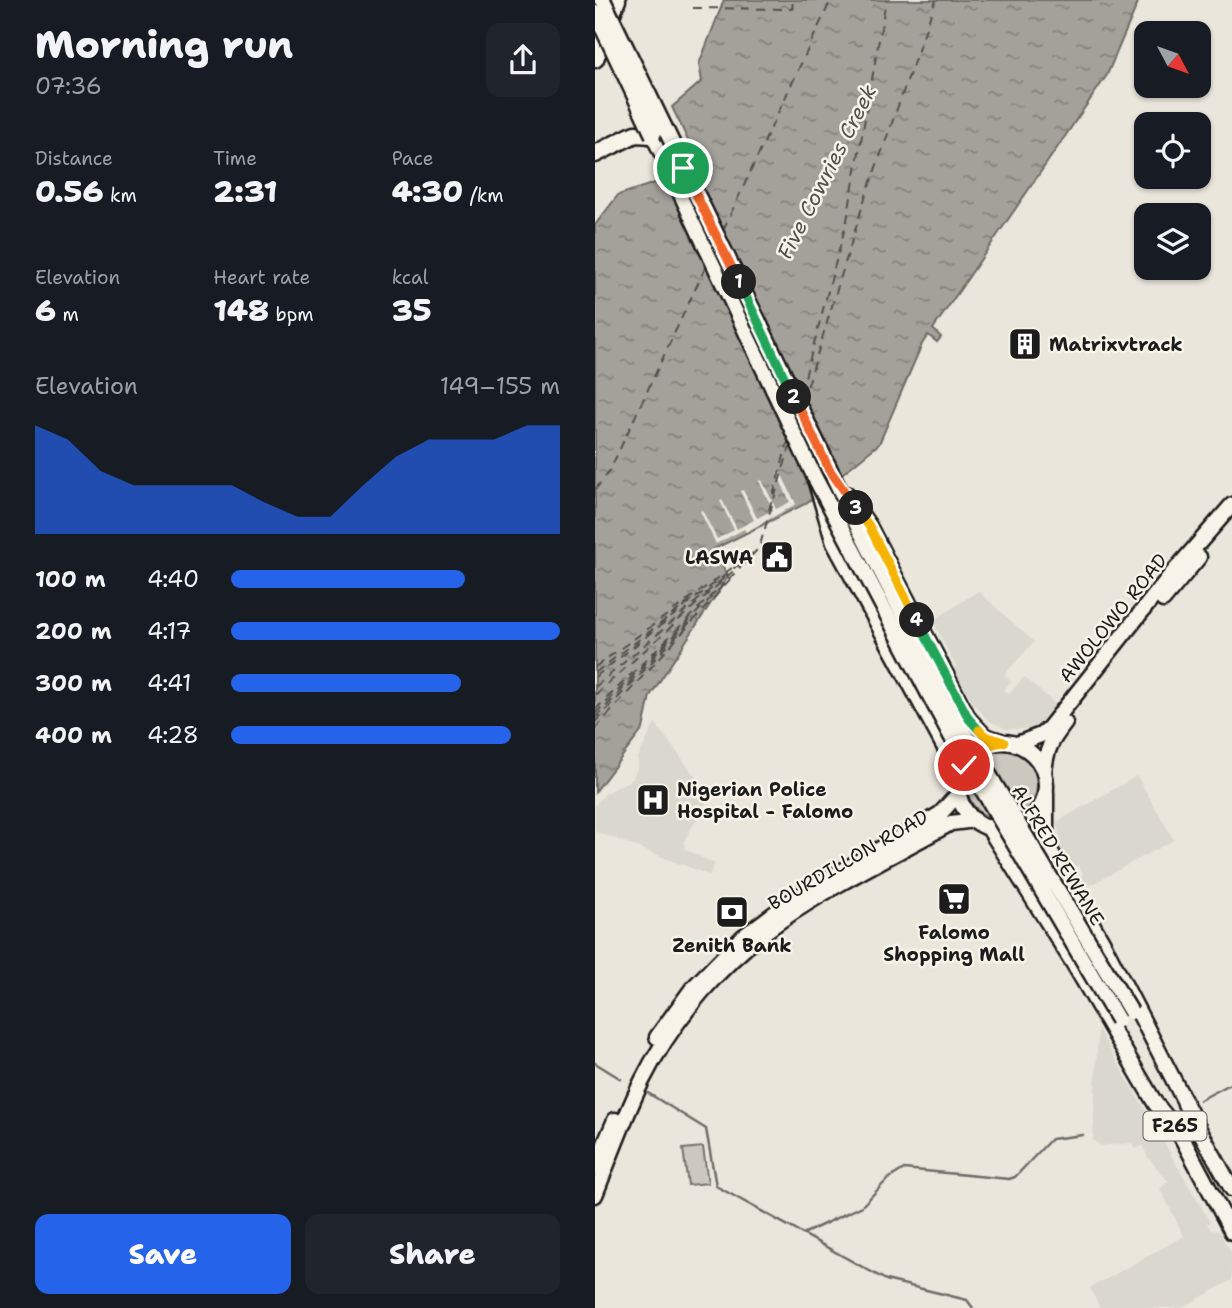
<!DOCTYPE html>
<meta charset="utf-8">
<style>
body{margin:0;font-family:"Shantell Sans",sans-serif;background:#20242c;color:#f1f3f6;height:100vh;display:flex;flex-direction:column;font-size:26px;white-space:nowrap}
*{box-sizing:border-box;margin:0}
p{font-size:23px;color:#9ea1a6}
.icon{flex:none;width:38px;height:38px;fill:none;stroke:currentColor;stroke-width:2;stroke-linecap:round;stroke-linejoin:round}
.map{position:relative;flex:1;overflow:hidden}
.drawer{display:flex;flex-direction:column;background:#171b24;width:595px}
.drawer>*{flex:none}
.needle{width:46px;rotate:131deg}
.buttons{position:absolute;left:539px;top:21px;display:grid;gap:14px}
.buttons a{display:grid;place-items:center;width:77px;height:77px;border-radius:14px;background:#171b24;box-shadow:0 2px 5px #0004;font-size:35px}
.pin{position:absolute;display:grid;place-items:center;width:60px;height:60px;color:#fff;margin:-30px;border:4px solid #fff;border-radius:50%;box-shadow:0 2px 7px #0007}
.km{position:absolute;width:35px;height:35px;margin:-18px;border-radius:50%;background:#222;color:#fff;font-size:19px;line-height:35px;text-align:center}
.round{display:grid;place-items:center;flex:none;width:74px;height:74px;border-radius:14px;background:#20242c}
.headline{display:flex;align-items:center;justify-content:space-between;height:119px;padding:0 35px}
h1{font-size:38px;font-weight:800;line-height:52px}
.figures{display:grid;grid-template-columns:repeat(3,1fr);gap:10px;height:119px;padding:7px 35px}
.figures div{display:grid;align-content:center}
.figures b{font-size:30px;font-weight:800}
.figures small{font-size:19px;font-weight:400}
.figures p{font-size:19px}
.chart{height:196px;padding:14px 35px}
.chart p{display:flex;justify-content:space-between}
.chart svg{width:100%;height:126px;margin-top:7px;fill:#2563eb;opacity:.7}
.action{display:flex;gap:14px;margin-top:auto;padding:14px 35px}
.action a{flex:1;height:80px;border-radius:14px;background:#2563eb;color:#fff;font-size:28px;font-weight:800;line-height:80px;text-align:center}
.action a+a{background:#20242c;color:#f1f3f6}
ul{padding:0 35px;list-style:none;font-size:23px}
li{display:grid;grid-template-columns:112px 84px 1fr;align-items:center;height:52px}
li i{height:18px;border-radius:9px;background:#2563eb}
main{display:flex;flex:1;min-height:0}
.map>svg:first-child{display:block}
.built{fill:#dad7ce}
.grass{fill:#ccc8c0;stroke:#74726e;stroke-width:2}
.water{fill:url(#water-ripples);stroke:#6d6c68;stroke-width:2}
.pier{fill:#eae6dc}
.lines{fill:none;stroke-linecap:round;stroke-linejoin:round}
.stream{stroke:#6d6c68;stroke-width:2.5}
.ferry{stroke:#52514e;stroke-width:2;stroke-dasharray:9 7;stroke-linecap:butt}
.major-casing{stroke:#1c1c1c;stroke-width:19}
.highway-casing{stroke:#1c1c1c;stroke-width:21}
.major{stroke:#f7f3e8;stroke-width:14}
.highway{stroke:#f7f3e8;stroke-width:16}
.major-bridge-casing{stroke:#1c1c1c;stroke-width:19;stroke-linecap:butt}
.major-bridge{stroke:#f7f3e8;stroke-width:14}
.split-1-casing{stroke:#fff;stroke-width:14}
.split-2-casing{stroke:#fff;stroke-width:14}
.split-3-casing{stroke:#fff;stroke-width:14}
.split-4-casing{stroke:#fff;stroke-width:14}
.split-5-casing{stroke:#fff;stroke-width:14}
.split-6-casing{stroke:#fff;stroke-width:14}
.split-1{stroke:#f0652b;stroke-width:9}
.split-2{stroke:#22a559;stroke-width:9}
.split-3{stroke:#f0652b;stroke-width:9}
.split-4{stroke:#f5b400;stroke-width:9}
.split-5{stroke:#22a559;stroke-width:9}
.split-6{stroke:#f5b400;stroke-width:9}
.labels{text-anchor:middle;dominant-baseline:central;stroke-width:5;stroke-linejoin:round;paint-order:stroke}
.shield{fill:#f7f3e8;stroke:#5e5c59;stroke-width:2}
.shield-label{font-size:18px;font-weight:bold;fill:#1c1c1c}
.poi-label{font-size:19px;font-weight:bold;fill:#1c1c1c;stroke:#f7f3e8;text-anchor:start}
.street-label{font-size:19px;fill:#1c1c1c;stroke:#f7f3e8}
.water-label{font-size:21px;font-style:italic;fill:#52514e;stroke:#f7f3e8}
</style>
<main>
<section class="drawer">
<div class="headline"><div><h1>Morning run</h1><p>07:36</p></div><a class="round"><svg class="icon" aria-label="share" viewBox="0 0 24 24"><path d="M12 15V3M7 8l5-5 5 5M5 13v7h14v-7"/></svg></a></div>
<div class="figures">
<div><p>Distance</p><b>0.56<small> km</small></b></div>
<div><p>Time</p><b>2:31</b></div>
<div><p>Pace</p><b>4:30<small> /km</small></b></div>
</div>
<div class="figures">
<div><p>Elevation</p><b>6<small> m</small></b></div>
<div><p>Heart rate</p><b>148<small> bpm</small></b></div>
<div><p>kcal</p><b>35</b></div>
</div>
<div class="chart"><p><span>Elevation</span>149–155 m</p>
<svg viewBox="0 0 160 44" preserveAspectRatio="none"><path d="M0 44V6L10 11L20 22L30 27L40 27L50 27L60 27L70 33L80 38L90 38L100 27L110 17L120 11L130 11L140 11L150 6L160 6V44z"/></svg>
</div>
<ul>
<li><b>100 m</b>4:40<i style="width:71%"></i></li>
<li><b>200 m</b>4:17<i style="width:100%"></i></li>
<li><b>300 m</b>4:41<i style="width:70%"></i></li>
<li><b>400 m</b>4:28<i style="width:85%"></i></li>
</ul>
<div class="action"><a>Save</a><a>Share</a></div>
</section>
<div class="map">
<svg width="637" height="1308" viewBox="0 0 637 1308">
<defs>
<pattern id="water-ripples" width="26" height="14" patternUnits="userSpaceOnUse" patternTransform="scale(1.75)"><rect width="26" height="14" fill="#a3a19a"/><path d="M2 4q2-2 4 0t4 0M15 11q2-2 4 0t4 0" fill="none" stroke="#84827d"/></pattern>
</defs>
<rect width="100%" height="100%" fill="#eae6dc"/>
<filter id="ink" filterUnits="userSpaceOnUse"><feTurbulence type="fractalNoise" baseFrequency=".0143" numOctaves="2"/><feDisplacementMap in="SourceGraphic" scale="14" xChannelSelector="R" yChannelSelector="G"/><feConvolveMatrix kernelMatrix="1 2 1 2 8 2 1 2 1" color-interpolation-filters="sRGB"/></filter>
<g filter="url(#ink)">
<path class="built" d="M383 591 439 642 409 675 416 682 409 690 414 694 429 677 465 708 443 726 433 729H412L394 721 379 704 358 669 361 667 338 621Z
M60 723 115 796 89 841 90 849 120 864 114 875 0 831V805L11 793 39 778 38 776 43 768V758Z
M542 776 579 840 488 889 483 881 488 874 484 866H474L462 844 465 838 462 826 463 821Z
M503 1029 615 1222 612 1224 616 1230 624 1231 637 1254V1280L586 1308H505L495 1288 589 1236 565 1189 573 1181 552 1156 548 1146 540 1149 536 1143 506 1146 498 1140Z"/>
<path class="grass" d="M372 785a35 35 0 1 1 70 0a35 35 0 1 1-70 0Z
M108 1147 113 1183 93 1185 88 1149Z"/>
<path class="water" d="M129 0H544L512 75 338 329 346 337 342 342 333 335 327 344 284 444 210 504 119 549 133 577 55 696 48 729 0 792V225L23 195 69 180 102 159 77 107 107 81 104 64Z"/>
<path class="pier" d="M185 471 201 504 151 532 149 529 121 544 105 511 107 510 122 539 139 530 125 501 127 500 142 529 159 520 145 491 148 490 162 518 178 510 164 481 167 480 181 509 195 502 182 473Z"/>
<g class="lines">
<path class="stream" d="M0 1063 26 1079
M53 1093 111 1129 121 1186 291 1280 372 1300 378 1308
M605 1100 637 1083
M208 1234 267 1206 293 1179 309 1169 414 1179 420 1177 456 1139 488 1135"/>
<path class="ferry" d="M98 8 197 9 198 0
M128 230 236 0
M206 392 252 220 291 0
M208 401 269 201 341 0
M0 490 15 470 112 264
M174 510 194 438
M0 667 141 565
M0 673 99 598
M0 677 158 553
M0 687 129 578
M0 695 153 558
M0 710 129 583
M0 714 92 621
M0 718 164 548 196 443
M0 722 99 618
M0 729 138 577"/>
<defs>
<path id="major" d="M58 135 219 476 239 543 365 776
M252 494 274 526 374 719 390 736 409 742
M568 600 604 557
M363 786a44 44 0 1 1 88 0a44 44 0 1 1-88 0Z
M422 744 446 735 454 728 575 576 637 505
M449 773C451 749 456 741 470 723
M451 792V837L456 852 508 943 595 1112
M393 827 480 966 560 1103 582 1130
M62 1037 97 989 149 936 196 901 345 814 364 793
M590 1104 637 1189
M579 1123 637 1232
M0 1167 20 1120
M0 1195C15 1157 29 1118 47 1081 78 1019 128 960 185 921 238 884 299 855 356 823L380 820"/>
<path id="highway" d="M0 59 22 0
M0 154 40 134 58 135"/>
</defs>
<use href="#major" class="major-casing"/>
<use href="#highway" class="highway-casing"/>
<use href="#major" class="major"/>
<use href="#highway" class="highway"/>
<defs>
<path id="major-bridge" d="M8 0 259 519 366 728 536 1012
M0 12 58 135
M219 476 356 736 523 1020"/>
</defs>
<use href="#major-bridge" class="major-bridge-casing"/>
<use href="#major-bridge" class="major-bridge"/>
</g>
</g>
<g class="lines" filter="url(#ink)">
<defs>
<path id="split-1" d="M88 168 144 282"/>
<path id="split-2" d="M144 282 199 397"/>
<path id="split-3" d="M199 397 234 469 261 508"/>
<path id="split-4" d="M261 508 274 526 322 620"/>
<path id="split-5" d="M322 620 374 719 384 730"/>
<path id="split-6" d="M369 765C380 750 391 744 409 742L390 736 384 730"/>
</defs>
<use href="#split-1" class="split-1-casing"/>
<use href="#split-2" class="split-2-casing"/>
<use href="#split-3" class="split-3-casing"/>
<use href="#split-4" class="split-4-casing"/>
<use href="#split-5" class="split-5-casing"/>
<use href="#split-6" class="split-6-casing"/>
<use href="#split-1" class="split-1"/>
<use href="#split-2" class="split-2"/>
<use href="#split-3" class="split-3"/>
<use href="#split-4" class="split-4"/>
<use href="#split-5" class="split-5"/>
<use href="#split-6" class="split-6"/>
</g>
<defs>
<symbol id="building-square" viewBox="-11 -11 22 22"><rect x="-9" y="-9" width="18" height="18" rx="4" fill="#1c1c1c" stroke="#f7f3e8"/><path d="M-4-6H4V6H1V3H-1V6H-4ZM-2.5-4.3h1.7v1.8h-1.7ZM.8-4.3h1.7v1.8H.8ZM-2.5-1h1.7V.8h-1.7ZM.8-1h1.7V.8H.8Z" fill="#fff"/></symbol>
<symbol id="civic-square" viewBox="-11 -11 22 22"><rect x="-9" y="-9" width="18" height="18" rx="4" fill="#1c1c1c" stroke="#f7f3e8"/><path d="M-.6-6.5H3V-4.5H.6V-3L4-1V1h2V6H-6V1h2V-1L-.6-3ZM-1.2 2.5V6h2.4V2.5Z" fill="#fff"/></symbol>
<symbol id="hospital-square" viewBox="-11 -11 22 22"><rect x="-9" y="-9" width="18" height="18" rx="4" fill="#1c1c1c" stroke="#f7f3e8"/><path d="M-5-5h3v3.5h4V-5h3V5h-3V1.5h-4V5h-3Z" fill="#fff"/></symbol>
<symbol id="supermarket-square" viewBox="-11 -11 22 22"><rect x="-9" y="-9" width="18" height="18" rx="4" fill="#1c1c1c" stroke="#f7f3e8"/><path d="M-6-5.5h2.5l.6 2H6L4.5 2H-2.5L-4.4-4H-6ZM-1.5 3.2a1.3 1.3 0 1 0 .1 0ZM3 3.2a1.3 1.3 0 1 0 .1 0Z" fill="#fff"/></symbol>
<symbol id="bank-square" viewBox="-11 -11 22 22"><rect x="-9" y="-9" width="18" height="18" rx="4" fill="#1c1c1c" stroke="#f7f3e8"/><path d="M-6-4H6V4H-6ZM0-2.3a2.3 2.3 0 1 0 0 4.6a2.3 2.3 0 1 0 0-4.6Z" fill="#fff"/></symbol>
</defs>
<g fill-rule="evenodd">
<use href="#building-square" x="411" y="325" width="38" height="38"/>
<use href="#civic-square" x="163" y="538" width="38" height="38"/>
<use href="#hospital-square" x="39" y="781" width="38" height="38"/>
<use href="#supermarket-square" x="340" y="880" width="38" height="38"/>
<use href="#bank-square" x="118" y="893" width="38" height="38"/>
</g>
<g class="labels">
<rect class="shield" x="548.5" y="1111.5" width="63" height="29" rx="5"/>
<g class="shield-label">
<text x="580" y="1126">F265</text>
</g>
<g class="poi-label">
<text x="454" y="344">Matrixvtrack</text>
<text x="158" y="557" text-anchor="end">LASWA</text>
<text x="82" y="789">Nigerian Police<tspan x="82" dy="22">Hospital - Falomo</tspan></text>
<text x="359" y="932" text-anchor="middle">Falomo<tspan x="359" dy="22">Shopping Mall</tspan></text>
<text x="137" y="945" text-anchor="middle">Zenith Bank</text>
</g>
<g class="street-label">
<text transform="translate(518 618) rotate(-51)">AWOLOWO ROAD</text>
<text transform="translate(463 855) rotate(59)">ALFRED REWANE</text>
<text transform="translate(253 860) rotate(-30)">BOURDILLON ROAD</text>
</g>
<g class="water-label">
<text transform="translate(232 172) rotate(-63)">Five Cowries Creek</text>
</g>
</g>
</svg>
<div class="buttons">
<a><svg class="needle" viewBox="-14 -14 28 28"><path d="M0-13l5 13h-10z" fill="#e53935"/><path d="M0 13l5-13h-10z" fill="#9ea1a6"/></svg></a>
<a><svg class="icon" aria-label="locate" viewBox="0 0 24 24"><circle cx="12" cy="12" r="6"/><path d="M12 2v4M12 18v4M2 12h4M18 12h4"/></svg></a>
<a><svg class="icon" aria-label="layers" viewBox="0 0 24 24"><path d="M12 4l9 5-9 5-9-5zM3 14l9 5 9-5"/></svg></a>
</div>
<div class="pin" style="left:88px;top:168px;background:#1e9e55"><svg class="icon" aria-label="arrive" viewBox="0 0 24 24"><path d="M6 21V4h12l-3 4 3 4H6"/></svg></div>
<div class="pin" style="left:369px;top:765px;background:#d93025"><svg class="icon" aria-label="check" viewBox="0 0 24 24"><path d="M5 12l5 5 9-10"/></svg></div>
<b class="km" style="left:144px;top:282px">1</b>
<b class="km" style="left:199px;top:397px">2</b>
<b class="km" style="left:261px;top:508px">3</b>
<b class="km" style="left:322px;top:620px">4</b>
</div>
</main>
